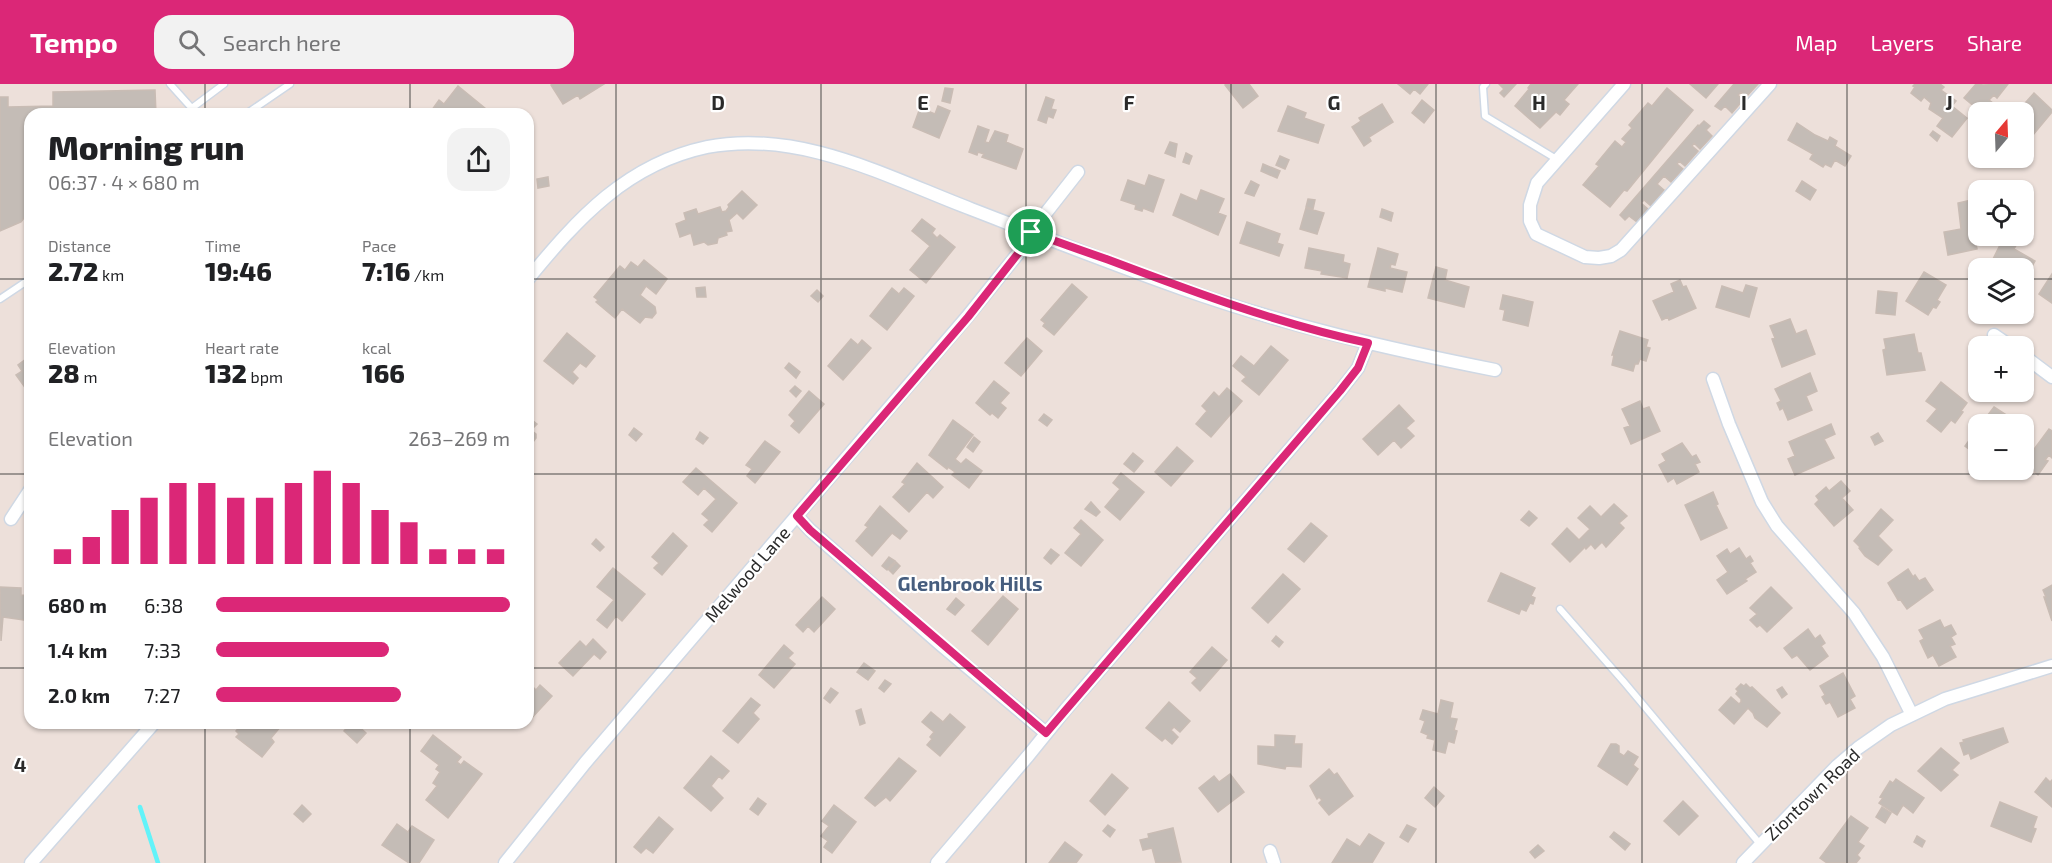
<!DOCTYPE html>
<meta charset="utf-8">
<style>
body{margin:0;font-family:"Exo 2",sans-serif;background:#f2f2f2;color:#202124;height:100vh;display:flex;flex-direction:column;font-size:22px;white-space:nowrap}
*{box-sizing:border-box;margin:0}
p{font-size:20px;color:#757577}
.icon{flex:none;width:33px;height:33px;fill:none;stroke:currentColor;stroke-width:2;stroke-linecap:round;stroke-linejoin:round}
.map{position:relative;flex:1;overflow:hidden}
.sheet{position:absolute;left:24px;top:24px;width:510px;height:621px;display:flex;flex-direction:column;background:#fff;border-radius:18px;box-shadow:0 2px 4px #0004}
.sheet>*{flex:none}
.needle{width:39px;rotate:19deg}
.controls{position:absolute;left:1968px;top:18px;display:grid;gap:12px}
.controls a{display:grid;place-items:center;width:66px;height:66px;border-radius:12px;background:#fff;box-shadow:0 2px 4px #0004;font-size:30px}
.pin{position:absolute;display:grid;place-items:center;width:51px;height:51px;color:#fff;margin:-26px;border:3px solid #fff;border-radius:50%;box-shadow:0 2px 6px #0007}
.round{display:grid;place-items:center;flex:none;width:63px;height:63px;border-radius:18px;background:#f2f2f2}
.headline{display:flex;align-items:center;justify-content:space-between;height:102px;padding:0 24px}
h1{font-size:33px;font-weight:800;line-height:45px}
.metrics{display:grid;grid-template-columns:repeat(3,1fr);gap:9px;height:102px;padding:6px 24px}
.metrics div{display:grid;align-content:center}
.metrics b{font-size:26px;font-weight:800}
.metrics small{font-size:16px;font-weight:400}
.metrics p{font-size:16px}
.chart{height:168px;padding:12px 24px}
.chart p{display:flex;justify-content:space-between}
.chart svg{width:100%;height:108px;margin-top:6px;stroke:#db2777;stroke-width:6}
ul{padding:0 24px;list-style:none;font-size:20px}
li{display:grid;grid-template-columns:96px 72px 1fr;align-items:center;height:45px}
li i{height:15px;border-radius:8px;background:#db2777}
header{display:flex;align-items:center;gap:36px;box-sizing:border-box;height:84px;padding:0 30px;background:#db2777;color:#fff}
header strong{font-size:28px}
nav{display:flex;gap:33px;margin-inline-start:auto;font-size:21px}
.search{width:420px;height:54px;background:#f2f2f2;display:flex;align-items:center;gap:15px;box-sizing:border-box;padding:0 21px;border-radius:18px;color:#757577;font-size:22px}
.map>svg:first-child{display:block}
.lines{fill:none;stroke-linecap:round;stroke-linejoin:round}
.stream{stroke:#63f3f9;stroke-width:4.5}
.building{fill:#c4bcb6;stroke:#c9bcb4;stroke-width:1.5}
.service-casing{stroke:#cfd8e4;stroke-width:9}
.minor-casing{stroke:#cfd8e4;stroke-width:15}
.service{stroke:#fff;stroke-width:6}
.minor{stroke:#fff;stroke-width:12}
.route-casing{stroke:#fff;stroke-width:12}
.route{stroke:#db2777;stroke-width:8}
.grid{fill:none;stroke:#2a2a2a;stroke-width:1.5;stroke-opacity:0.55}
.labels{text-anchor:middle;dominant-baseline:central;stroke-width:4.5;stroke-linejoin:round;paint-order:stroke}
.street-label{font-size:18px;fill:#2a2a2a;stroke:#fff}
.neighbourhood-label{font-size:20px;font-weight:bold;fill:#465d7e;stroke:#fff}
.grid-label{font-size:20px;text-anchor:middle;font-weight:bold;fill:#2a2a2a;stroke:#fff;stroke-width:4.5;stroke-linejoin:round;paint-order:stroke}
</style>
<header>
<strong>Tempo</strong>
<div class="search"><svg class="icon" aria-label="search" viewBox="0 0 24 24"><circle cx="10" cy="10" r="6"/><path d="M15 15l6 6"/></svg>Search here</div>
<nav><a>Map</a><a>Layers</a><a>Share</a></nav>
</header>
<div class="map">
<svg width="2052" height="779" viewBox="0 0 2052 779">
<rect width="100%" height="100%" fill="#ede0da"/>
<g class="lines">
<path class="stream" d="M140 723 158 779"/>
</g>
<path class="building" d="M553 0H604L580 15 578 11 563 20 551 1Z
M1227 0H1249L1258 12 1243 24 1225 1Z
M1398 0H1428L1420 10 1414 5 1410 10Z
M1499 0H1516L1504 13 1500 9 1504 5Z
M1531 0H1578L1564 16 1569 20 1560 31 1556 28 1540 44 1515 22 1529 5 1528 4Z
M1690 0H1718L1706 14Z
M1734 0H1758L1746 13 1741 8 1738 11 1743 16 1732 29 1725 22 1721 26 1715 22Z
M1915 0H1940L1944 3 1941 6 1956 17 1952 22 1967 34 1952 53 1937 42 1943 34 1929 25 1931 19 1924 13 1921 17 1911 9 1915 3 1913 2Z
M1976 0 1983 1 2008 0 1997 14 1994 11 1989 16 1993 19 1985 28H1981L1964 14Z
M458 2 491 29 490 30H429L439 16 444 20Z
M945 4 953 5 950 19 942 17Z
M1667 4 1693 26 1627 107 1624 106 1610 123 1583 101 1599 82 1596 80 1615 57 1622 63 1626 58 1622 55 1632 44 1629 41 1648 19 1652 22Z
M155 6 156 30H30V126L21 138 0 147V13H8V23L53 22V8Z
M2034 9 2052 26V28L2033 51 2024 43V28H2017Z
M1046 13 1054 16 1051 25 1056 26 1053 34 1048 32 1046 39 1038 36Z
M1422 16 1434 26 1424 39 1412 29Z
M1382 20 1393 38 1369 53 1371 57 1364 62 1352 43 1361 37 1359 34Z
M938 22 950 27 939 54 913 43 920 24 935 30Z
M1288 22 1306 29 1304 34 1324 41 1318 59 1278 47Z
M1704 37 1710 42 1706 46 1712 52 1700 65 1694 59 1692 62 1698 67 1685 82 1679 77 1677 80 1683 85 1671 98 1664 92 1657 100 1664 106 1651 122 1644 116 1641 119 1648 125 1637 138 1629 132 1625 136 1620 131 1698 41 1699 42Z
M1797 39 1815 51 1828 57 1830 53 1837 57 1835 62 1851 72 1845 82 1835 76 1831 83 1825 80 1823 83 1810 75 1813 70 1788 56Z
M978 42 989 46 985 58 989 59 995 47 1008 51 1006 58 1023 65 1016 85 982 73 984 70 978 68 977 71 969 68Z
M1933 47 1940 52 1937 57 1930 51Z
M1170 58 1177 60 1175 73 1165 69Z
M1186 69 1192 72 1189 80 1183 78Z
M1280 72 1289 76 1285 85 1276 81Z
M1263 80 1280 87 1277 94 1261 87Z
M1149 91 1164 96 1153 128 1143 124 1142 127 1135 125 1136 121 1121 116 1128 96 1145 102Z
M548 93 549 102 538 104 537 95Z
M1251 97 1259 101 1254 112 1245 109Z
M1802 97 1816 106 1810 116 1796 107Z
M1201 106 1224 115 1218 129 1226 132 1218 151 1173 131 1181 110 1197 117Z
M742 107 757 121 743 135 737 129 729 136 732 147 726 148 727 151 718 154 717 159 708 161 704 158 694 161 691 149 680 153 676 140 686 136 684 129 696 125 698 130 720 123 722 128 726 127 729 123 728 121Z
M1308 115 1315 116 1313 125 1306 123Z
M1976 115 1978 149 1974 150 1977 165 1948 171 1944 148 1961 145 1958 119Z
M1306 124 1324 129 1317 150 1300 145Z
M1382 125 1393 129 1391 137 1380 133Z
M922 135 935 145 932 149 937 154 940 151 955 163 926 199 910 186 930 162 912 147Z
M1247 138 1280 150 1277 159 1283 161 1279 172 1240 159Z
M2008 152 2018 158 2014 165 2035 177 2026 193 2024 192V184H1996V180L1992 177 2004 153 2006 155Z
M1309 164 1344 171 1343 178 1350 180 1347 194 1321 190 1322 187 1305 184Z
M1378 164 1398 170 1395 181 1391 180 1390 184 1407 188 1402 208 1385 204V207L1368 203Z
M644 176 667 195 656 210 646 202 640 211 655 223 656 229 652 234 645 233 640 239 622 225 615 234 596 218 598 216 594 213 620 182 625 186 631 178 638 183Z
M1436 183 1447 186 1445 196 1469 203 1464 223 1428 214Z
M1924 188 1946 201 1937 216 1940 218 1936 224 1933 223 1928 231 1906 217Z
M2052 190V219L2039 210Z
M1680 196 1683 203 1686 202 1696 224 1669 236 1668 233 1662 236 1653 217 1674 208 1671 200Z
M1072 200 1087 213 1054 251 1043 242 1045 239 1041 236Z
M1746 201 1757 204 1749 233 1716 223 1722 202 1743 209Z
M705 203 706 213H697L696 204Z
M892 204 899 210 904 204 914 212 887 246 870 232Z
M817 206 823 212 818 218 811 212Z
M1878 207 1897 209 1895 231 1876 229Z
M1503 211 1533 218 1528 242 1503 236 1505 226 1500 225Z
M1790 235 1796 250 1806 246 1815 270 1782 283 1772 255 1775 254 1770 242Z
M1620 247 1648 256 1646 263 1650 264 1646 277 1640 275 1638 280H1635L1633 287 1612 281 1614 271H1612Z
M567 249 595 272 586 283 580 279 572 288 578 294 573 300 544 277Z
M1914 250 1918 269H1921L1925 286 1887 291 1883 266 1886 265 1884 255Z
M1027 254 1042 267 1021 292 1005 279Z
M851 255 858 261 862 256 871 264 843 296 828 282Z
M1271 262 1288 276 1259 311 1242 297 1246 293 1233 282 1241 272 1254 282Z
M30 272V313L27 310 29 309 16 291 22 287 18 281Z
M789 279 800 288 796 294 785 284Z
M1810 289 1817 307 1806 312 1812 326 1788 336 1783 324 1780 326 1777 319 1781 317 1775 305Z
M994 297 1009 309 1000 319 1006 324 998 334 992 329 990 331 976 319Z
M1941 298 1967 319 1961 327 1963 328 1955 339 1951 336 1941 348 1927 337 1937 325 1926 317Z
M795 302 801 307 796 313 790 307Z
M1227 304 1242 317 1211 353 1196 340 1207 327 1202 322 1214 308 1219 313Z
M809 307 824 320 799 349 791 342 795 337 789 331Z
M1640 317 1643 325 1649 323 1660 347 1631 360 1624 344 1630 342 1622 325Z
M1399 321 1414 337 1406 344 1414 352 1401 364 1394 356 1378 371 1363 355Z
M1994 323 2011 334 2008 339 2010 340H1981Z
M1044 330 1052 336 1047 342 1039 336Z
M528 333 537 340 531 346 536 350V354L533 358H528Z
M953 336 973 351 955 375 961 380 966 375 982 387 969 404 952 391 955 388 948 383 947 385 929 371Z
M1831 340 1835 350 1824 355 1834 374 1795 391 1788 375 1795 372 1789 358Z
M634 344 642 350 636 357 629 351Z
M1978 344V372L1965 362Z
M2049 345 2052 347V374L2049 371 2045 376 2048 377 2038 391 2024 379Z
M700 348 708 354 703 360 696 355Z
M1878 349 1883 357 1875 361 1871 353Z
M974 353 980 358 973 368 967 363Z
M765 357 780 368 755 399 747 392 752 385 746 381Z
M1682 359 1692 373 1696 371 1700 378 1695 380 1699 388 1677 400 1674 394 1668 398 1659 381 1666 377 1662 370Z
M1177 363 1193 377 1171 402 1155 388Z
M1133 369 1143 377 1134 388 1124 380Z
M917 379 943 403 933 414 927 408 909 428 893 413 905 400 902 398Z
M696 384 737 419 712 448 704 441 709 436 702 430 716 415 704 404 698 411 683 398Z
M1121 389 1144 408 1120 436 1105 423 1120 405 1113 399Z
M1841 397 1850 407 1842 414 1853 426 1834 442 1815 420 1819 416 1816 412 1826 403 1829 407Z
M1713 408 1718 420 1716 421 1727 444 1701 456 1685 421Z
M1091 418 1100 428 1096 432 1085 425Z
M1614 420 1627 432 1619 439 1624 444 1606 463 1602 458 1595 465 1591 460 1586 465 1585 463 1570 478 1552 460 1567 444 1579 456 1590 445 1578 434 1590 422 1601 433Z
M880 422 907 447 900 455 892 449 872 472 856 457 868 443 865 441Z
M1881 425 1893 436 1878 452 1892 466 1878 481 1865 472 1859 464 1860 463 1854 457Z
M1529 427 1537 434 1529 442 1521 436Z
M1081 436 1103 456 1081 482 1065 469 1081 450 1074 444Z
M1311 439 1327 452 1304 478 1288 465Z
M673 449 687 462 662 491 654 484 659 479 652 473Z
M596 455 604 463 600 467 592 460Z
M1739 464 1746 475 1750 472 1753 477 1750 479 1756 488 1745 495 1747 497 1727 510 1717 496 1728 488 1717 472 1727 465 1730 470Z
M1051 465 1059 471 1051 480 1044 474Z
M889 473 895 477 887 486 882 482Z
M896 478 900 482 893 490 889 486Z
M613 484 645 510 622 537 616 532 607 544 597 536 614 516 597 503Z
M1908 485 1913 493 1915 491 1919 497 1925 494 1933 506 1907 525 1900 515 1898 516 1888 499Z
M1501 489 1535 504 1531 512 1535 514 1533 520 1530 519 1526 527 1521 525 1519 530 1488 517Z
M1283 490 1300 505 1268 539 1252 524Z
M2052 501V537L2044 513H2046L2043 506Z
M0 503 21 504V511L30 512V537L3 533 1 557Z
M1771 503 1792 524 1767 548 1760 541 1757 543 1750 536 1757 530 1750 524Z
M1003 512 1018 525 988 561 972 547Z
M822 513 835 525 814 548 808 542 803 548 796 541Z
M956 514 964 521 955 531 947 525Z
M1940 536 1944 544 1951 541 1956 550 1951 553 1955 560 1950 562 1956 573 1939 582 1933 571 1928 574 1920 557 1924 555 1919 546Z
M1808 545 1815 555 1820 551 1825 559 1821 562 1828 572 1810 586 1797 571 1792 574 1784 564Z
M1276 552 1283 558 1279 563 1272 557Z
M593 555 606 568 600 575 594 570 573 592 559 579 580 557 586 563Z
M784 561 793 569 788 574 795 580 774 604 759 591Z
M1212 563 1227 576 1200 607 1192 599 1197 594 1190 588Z
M864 579 875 587 868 596 857 588Z
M1843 589 1855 612 1850 615 1855 624 1838 633 1830 618 1826 620 1822 613 1825 611 1820 602Z
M885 596 891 600 884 608 879 604Z
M1741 600 1744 602 1746 600 1750 604 1752 603 1780 629 1767 643 1755 634 1753 629 1748 624 1734 640 1719 626 1731 613 1739 620 1741 618V615L1736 610 1738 607 1736 605Z
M540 601 552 612 528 638V611L534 604 536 606Z
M1782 603 1787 610 1782 614 1777 606Z
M831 604 838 609 830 619 824 614Z
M751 614 760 621 753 629 759 635 738 659 723 647Z
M1441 616 1453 619 1450 634 1457 635 1454 646 1457 647 1454 659 1448 657 1445 669 1433 666 1435 656 1427 654 1428 651 1421 648 1425 637 1420 635 1423 626 1438 630Z
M1169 618 1190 637 1180 648 1174 643 1171 646 1178 653 1172 660 1165 654 1162 657 1146 644Z
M861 625 865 639 860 641 856 627Z
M931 628 943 638 950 630 965 643 940 672 927 661 932 655 930 653 934 648 922 638Z
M243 639H278L281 642 271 654 274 658 262 673 236 653 239 650 236 647Z
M351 639H355L366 649 357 659 344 647Z
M2003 644 2008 658 1971 675 1969 669 1964 671 1960 659 1964 658 1963 656Z
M433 651 461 673 457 678 461 681 464 677 482 690 448 734 426 716 437 702 433 699 440 688 436 685 439 681 421 667Z
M1275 651 1295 652 1294 660H1302L1301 683 1286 682 1285 685 1258 680V662L1275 663Z
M1611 660H1616L1619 662V669L1624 672 1628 667 1638 673 1633 681 1638 685 1627 701 1598 682Z
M1941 664 1959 679 1952 686 1958 691 1941 707 1918 687Z
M711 672 729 687 722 695 719 692 711 702 723 714 711 727 684 704Z
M899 674 916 687 890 717 886 713 875 722 865 714Z
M1329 685 1334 691 1337 689 1353 712 1329 731 1319 719 1322 716 1319 713 1317 715 1310 702Z
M1112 690 1128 704 1105 731 1090 717Z
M1230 690 1244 708 1218 728 1199 704 1214 692 1219 698Z
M2046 694 2050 698 2052 696V723L2035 708Z
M1896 695 1924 714 1913 729 1903 721 1897 731 1879 719 1883 714 1880 713 1890 697 1893 699Z
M1434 703 1444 712 1435 723 1425 714Z
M758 714 766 720 758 731 750 725Z
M1683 717 1698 732 1679 751 1664 737Z
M2000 718 2037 733 2033 744 2036 745 2031 758 1991 742Z
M302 721 311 730 303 738 294 730Z
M834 721 856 738 832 769 824 763 828 757 821 752 829 742 822 737Z
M1882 723 1891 729 1885 739 1876 733Z
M1851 732 1868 744 1858 758 1864 762 1857 771 1860 774 1856 779H1827L1820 774Z
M659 733 673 745 653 769 646 764 641 769 634 763Z
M397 740 408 748 412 742 434 756 419 779H409L382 761Z
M1108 741 1115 746 1110 753 1103 747Z
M1407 741 1416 745 1408 758 1400 753Z
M1173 744 1181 778 1156 779 1152 764 1143 766 1140 756 1149 754 1148 750Z
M1614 748 1630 760 1625 766 1610 753Z
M1369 750 1384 759 1372 779H1332L1347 755 1360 763Z
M1917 752 1925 757 1922 763 1914 758Z
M1065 758 1082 771 1076 779H1049Z
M1538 761 1544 767 1535 774 1530 768Z"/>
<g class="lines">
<defs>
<path id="service" d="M170 0 197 30
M1486 0 1483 3 1485 32 1558 76
M192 24 224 0
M246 30 290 0
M0 215 30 195
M1560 525 1624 598 1760 760"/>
<path id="minor" d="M1624 0 1537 99 1530 121V137L1536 150 1585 173 1599 174 1611 172 1621 166 1770 0
M528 195C578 134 627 80 707 63 800 45 887 93 971 125 1041 152 1112 180 1183 205 1285 241 1389 265 1495 286
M1994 251 2010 262
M2024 272 2052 293
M1713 295 1729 340 1762 418 1777 442 1854 529 1883 573 1912 631
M797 432 810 446 940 560 1046 649
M11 435 30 406
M1270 767 1274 779
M31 779 154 639
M505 779 585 679 967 233 1020 167 1031 148 1078 88
M937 779 1028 672 1066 625 1340 307 1358 284 1368 259
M1743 779 1837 682 1858 664 1891 641 1945 615 2052 582"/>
</defs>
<use href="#service" class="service-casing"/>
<use href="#minor" class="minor-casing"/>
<use href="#service" class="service"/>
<use href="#minor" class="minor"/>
</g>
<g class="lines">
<defs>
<path id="route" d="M1031 148C1057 158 1083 167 1109 176 1194 208 1279 240 1368 259L1358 284 1340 307 1046 649 810 446 797 432 968 233 1020 167Z"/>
</defs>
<use href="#route" class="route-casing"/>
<use href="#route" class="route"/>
</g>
<path class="grid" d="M205 0V30M410 0V30M616 0V779M821 0V779M1026 0V779M1231 0V779M1436 0V779M1642 0V779M1847 0V779M0 195H30M528 195H1978M2024 195H2052M0 390H30M528 390H2052M0 584H30M528 584H2052M205 639V779M410 639V779"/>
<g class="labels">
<g class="street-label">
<text transform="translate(747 490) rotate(-49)">Melwood Lane</text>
<text transform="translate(1812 710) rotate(-44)">Ziontown Road</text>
</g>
<g class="neighbourhood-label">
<text x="970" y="499">Glenbrook Hills</text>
</g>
</g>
<g class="grid-label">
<text x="718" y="26">D</text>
<text x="923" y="26">E</text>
<text x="1129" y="26">F</text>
<text x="1334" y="26">G</text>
<text x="1539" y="26">H</text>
<text x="1744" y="26">I</text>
<text x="1949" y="26">J</text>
<text x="20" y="688">4</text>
</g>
</svg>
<div class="controls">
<a><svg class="needle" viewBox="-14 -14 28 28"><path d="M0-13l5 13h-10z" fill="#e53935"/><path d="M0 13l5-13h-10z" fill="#757577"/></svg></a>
<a><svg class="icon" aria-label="locate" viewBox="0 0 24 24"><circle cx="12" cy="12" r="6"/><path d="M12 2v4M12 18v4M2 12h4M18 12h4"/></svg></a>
<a><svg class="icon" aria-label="layers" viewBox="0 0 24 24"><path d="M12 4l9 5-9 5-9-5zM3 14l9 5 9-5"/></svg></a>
<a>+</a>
<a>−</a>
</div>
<div class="pin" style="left:1031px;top:148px;background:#1e9e55"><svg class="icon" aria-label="arrive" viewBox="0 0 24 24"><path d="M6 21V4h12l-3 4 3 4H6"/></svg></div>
<section class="sheet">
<div class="headline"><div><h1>Morning run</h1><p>06:37 · 4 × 680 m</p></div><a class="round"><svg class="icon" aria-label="share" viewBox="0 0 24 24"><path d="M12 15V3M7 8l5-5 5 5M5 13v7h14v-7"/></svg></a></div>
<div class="metrics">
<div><p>Distance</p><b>2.72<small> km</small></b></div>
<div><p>Time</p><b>19:46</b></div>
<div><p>Pace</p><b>7:16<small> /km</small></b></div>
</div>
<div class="metrics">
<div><p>Elevation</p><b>28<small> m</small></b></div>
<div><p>Heart rate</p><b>132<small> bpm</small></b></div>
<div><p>kcal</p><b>166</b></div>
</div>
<div class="chart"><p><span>Elevation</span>263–269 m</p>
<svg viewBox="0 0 160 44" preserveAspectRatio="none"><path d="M5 44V38M15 44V33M25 44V22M35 44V17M45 44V11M55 44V11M65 44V17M75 44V17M85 44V11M95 44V6M105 44V11M115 44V22M125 44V27M135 44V38M145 44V38M155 44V38"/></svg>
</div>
<ul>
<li><b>680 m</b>6:38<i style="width:100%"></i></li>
<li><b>1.4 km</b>7:33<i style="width:59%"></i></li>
<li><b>2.0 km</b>7:27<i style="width:63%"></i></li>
</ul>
</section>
</div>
